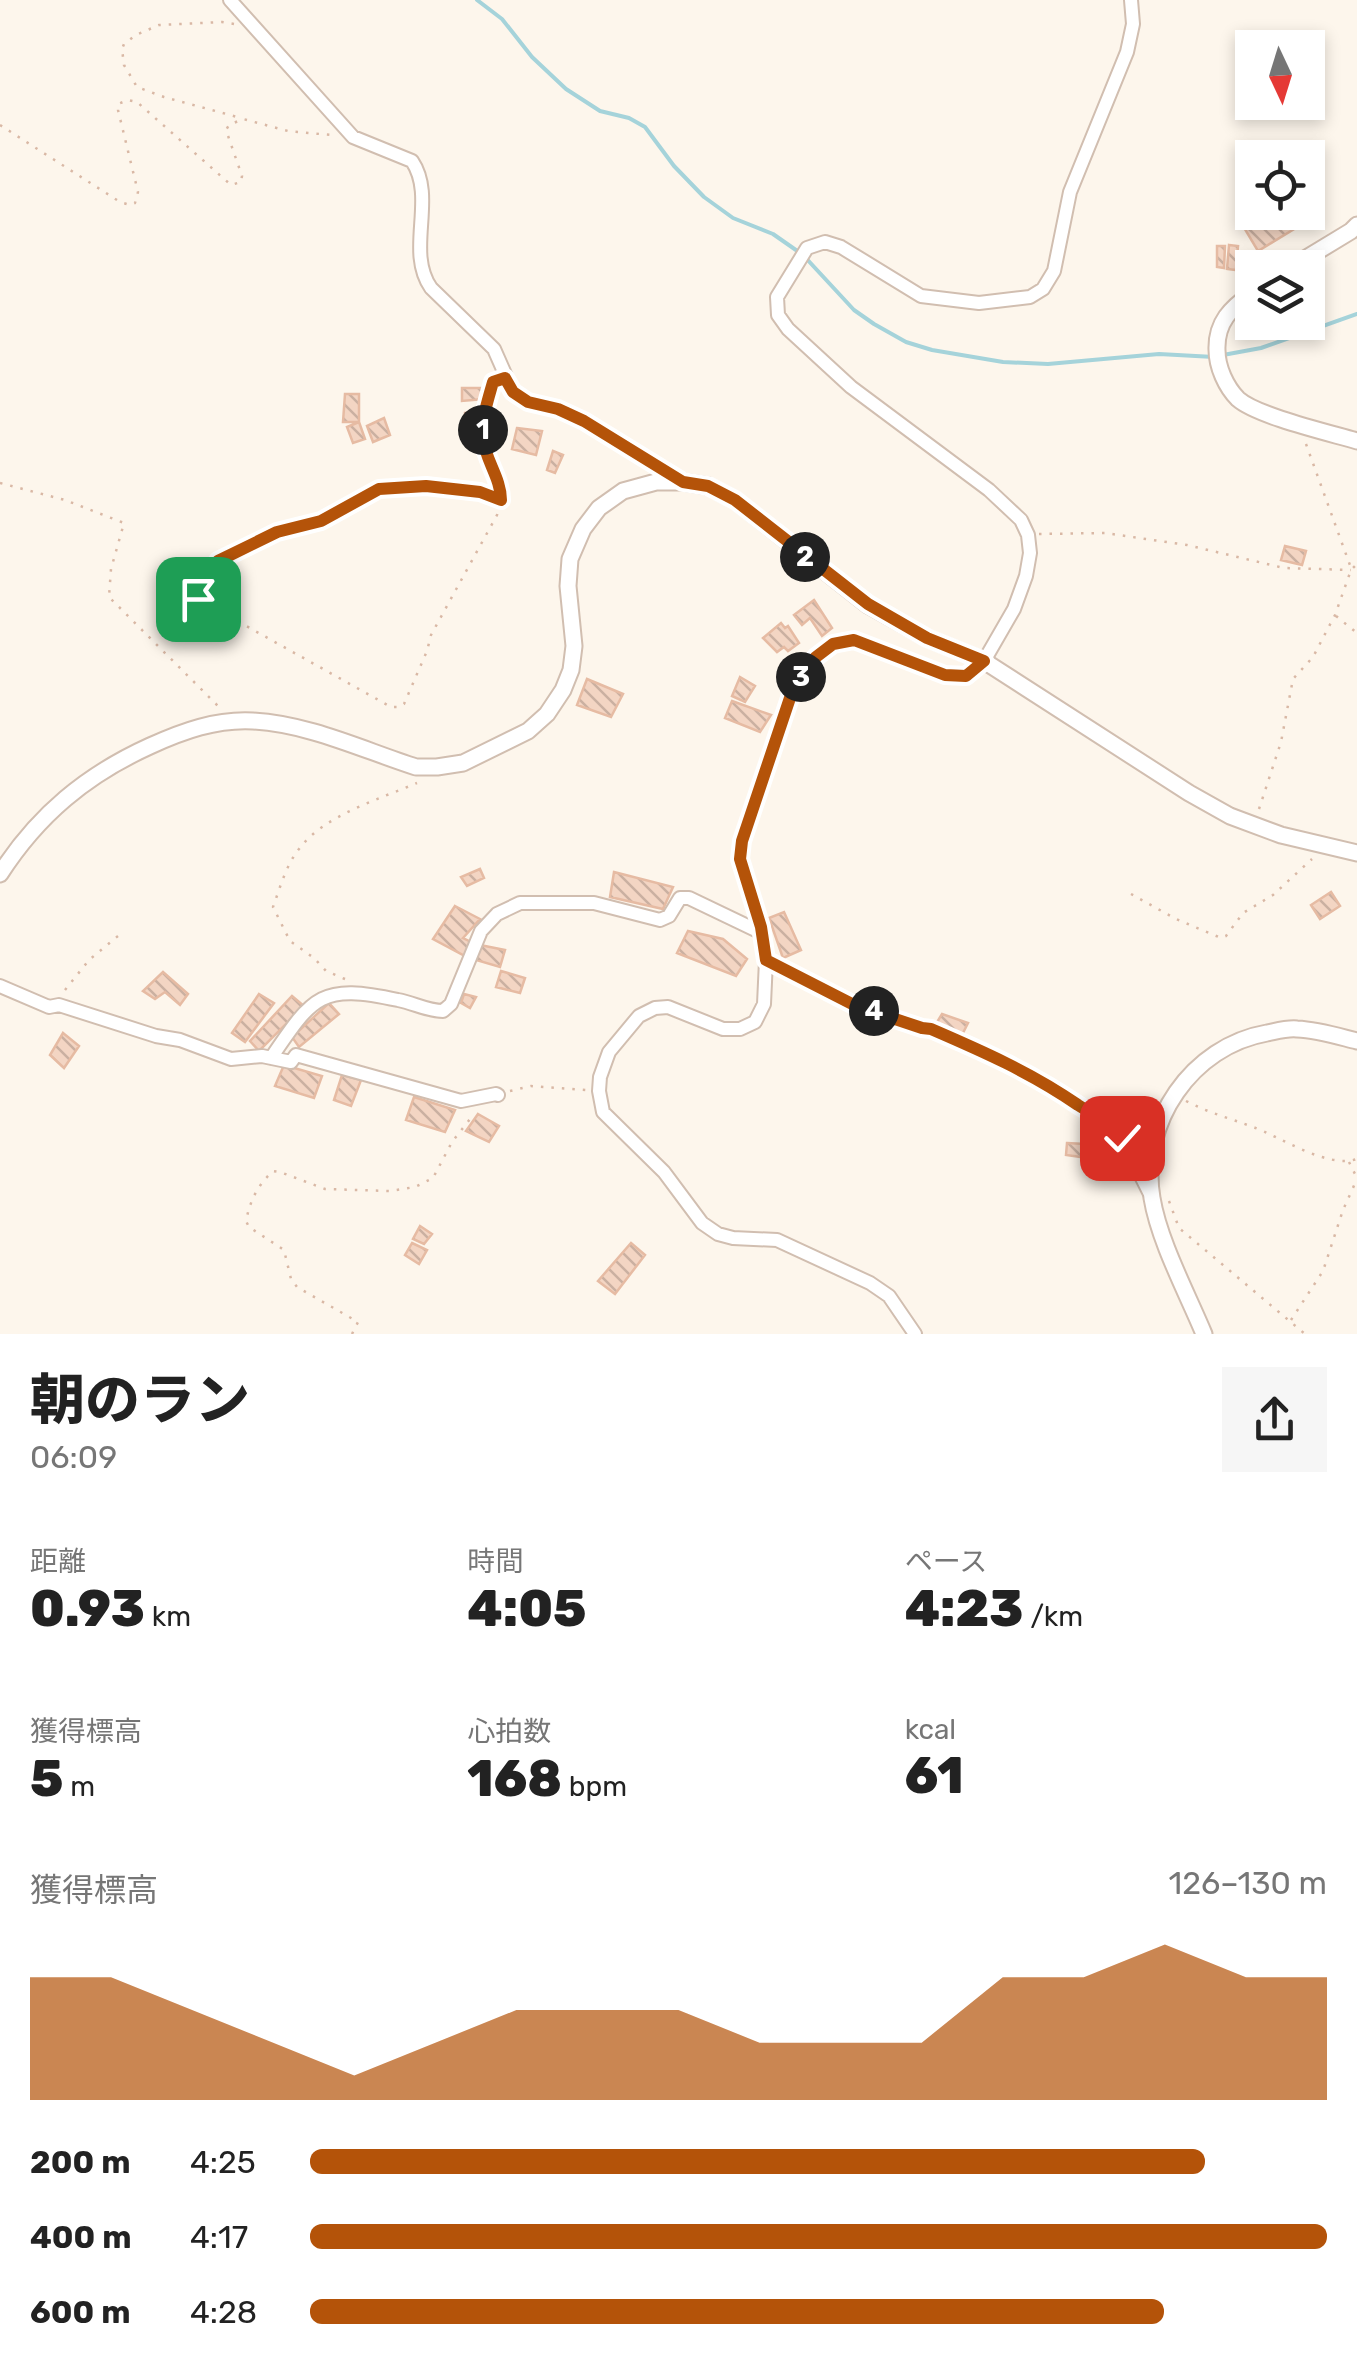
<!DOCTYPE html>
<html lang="ja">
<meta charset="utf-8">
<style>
body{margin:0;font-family:Rubik,"Noto Sans JP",sans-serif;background:#f6f6f6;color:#222;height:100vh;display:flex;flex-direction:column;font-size:38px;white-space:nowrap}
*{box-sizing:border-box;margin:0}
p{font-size:32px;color:#767676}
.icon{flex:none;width:55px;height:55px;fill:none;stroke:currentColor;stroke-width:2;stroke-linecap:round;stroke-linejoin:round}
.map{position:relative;height:1334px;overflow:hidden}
.side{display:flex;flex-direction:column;background:#fff;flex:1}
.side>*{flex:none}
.needle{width:65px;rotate:176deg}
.buttons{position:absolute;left:1235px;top:30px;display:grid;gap:20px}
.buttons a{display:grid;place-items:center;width:90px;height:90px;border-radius:0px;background:#fff;box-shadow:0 5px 15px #0003;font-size:50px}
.pin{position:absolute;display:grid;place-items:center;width:85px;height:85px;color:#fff;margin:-42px;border-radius:20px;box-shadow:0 5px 15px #0006}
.km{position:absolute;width:50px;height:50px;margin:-25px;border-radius:50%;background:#222;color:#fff;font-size:28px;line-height:50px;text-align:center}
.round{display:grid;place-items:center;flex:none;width:105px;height:105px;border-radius:0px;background:#f6f6f6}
.head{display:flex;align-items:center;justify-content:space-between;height:170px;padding:0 30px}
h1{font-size:55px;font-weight:800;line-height:75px}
.stats{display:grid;grid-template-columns:repeat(3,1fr);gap:15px;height:170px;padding:10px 30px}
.stats div{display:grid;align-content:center}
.stats b{font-size:50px;font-weight:800}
.stats small{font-size:28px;font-weight:400}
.stats p{font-size:28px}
.chart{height:280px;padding:20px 30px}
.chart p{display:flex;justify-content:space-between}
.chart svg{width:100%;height:180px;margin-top:10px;fill:#b45309;opacity:.7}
ul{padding:0 30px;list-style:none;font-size:32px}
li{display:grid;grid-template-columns:160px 120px 1fr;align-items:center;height:75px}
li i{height:25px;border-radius:12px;background:#b45309}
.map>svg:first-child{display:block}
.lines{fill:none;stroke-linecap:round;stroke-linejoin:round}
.stream{stroke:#a5d3da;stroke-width:4}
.building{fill:url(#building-back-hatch);stroke:#e6bba3;stroke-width:2.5}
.minor-casing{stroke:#d1beb0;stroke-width:16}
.tertiary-casing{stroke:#d1beb0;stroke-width:19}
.path{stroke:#d9b8a5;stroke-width:2.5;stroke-dasharray:2.5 8;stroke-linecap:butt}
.minor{stroke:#fff;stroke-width:12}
.tertiary{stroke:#fff;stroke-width:15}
.route-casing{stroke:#fff;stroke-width:20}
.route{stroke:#b45309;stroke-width:12}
</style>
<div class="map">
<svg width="1357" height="1334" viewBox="0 0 1357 1334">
<defs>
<pattern id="building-back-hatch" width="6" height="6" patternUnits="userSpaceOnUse" patternTransform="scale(2.5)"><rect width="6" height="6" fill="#f3d5c3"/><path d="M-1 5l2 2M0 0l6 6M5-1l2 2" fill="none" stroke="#cab0a1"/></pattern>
</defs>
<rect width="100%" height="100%" fill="#fdf6ec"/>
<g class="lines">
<path class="stream" d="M477 0 502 19 532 57 566 89 600 111 629 118 645 127 674 166 704 197 733 218 773 234 803 255 854 310 874 324 906 342 932 350 1003 362 1048 364 1159 354 1214 357
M1223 355 1261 348 1357 314"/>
</g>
<path class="building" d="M1265 212H1291L1299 226 1258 251 1243 226Z
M1229 245 1238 246 1236 270 1227 269Z
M1217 246H1225L1224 268 1217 267Z
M462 388H484V399L462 401Z
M345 394H359V422H343Z
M479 412V428L463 429 465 413Z
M384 418 390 435 373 442 367 426Z
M359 422 365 439 353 443 347 427Z
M517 428 542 431 536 455 512 449Z
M553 451 563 455 555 473 547 470Z
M1285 546 1306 551 1302 565 1281 560Z
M814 600 832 628 822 636 810 618 802 625 794 615Z
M781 623 785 628 788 626 799 643 788 651 784 647 777 652 763 638Z
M740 677 755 686 745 702 732 696Z
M587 679 623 694 611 717 577 705Z
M732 701 771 715 760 732 725 718Z
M480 869 484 878 467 886 461 877Z
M614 872 673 887 663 909 610 897Z
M1331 892 1340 906 1320 919 1311 905Z
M455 906 480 919 463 938 473 943 465 956 433 939Z
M784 912 801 950 783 958 769 918Z
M688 931 723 939 747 959 736 976 677 953Z
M480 945 505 950 500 967 476 960Z
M501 971 525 978 520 993 496 987Z
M163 972 188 994 180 1005 165 992 155 999 143 991Z
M259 994 274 1003 245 1042 232 1033Z
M464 994 476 997 470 1008 461 1003Z
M292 996 304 1006 259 1051 250 1041Z
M329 1003 339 1014 299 1047 292 1037Z
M942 1014 968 1023 961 1037 934 1027Z
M63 1033 79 1046 64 1068 50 1055Z
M284 1065 322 1076 314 1098 275 1086Z
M342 1075 361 1080 351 1106 334 1100Z
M414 1097 455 1110 445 1132 406 1120Z
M478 1114 499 1126 489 1142 466 1131Z
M1067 1143 1084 1144 1081 1157 1066 1155Z
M420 1226 432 1234 424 1244 413 1239Z
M412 1243 427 1250 419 1264 405 1255Z
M631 1243 645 1255 615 1294 598 1281Z"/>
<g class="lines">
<defs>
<path id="minor" d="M230 0 353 137 412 161C437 198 405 251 431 288L494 349 513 392 528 402 558 409 585 421 683 482
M766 960 856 1005 922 1028 931 1029 987 1053 1047 1084 1113 1128 1122 1138 1149 1192
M0 986 49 1007 59 1005 156 1036 180 1040 231 1059 262 1056 291 1062 296 1055 461 1101 496 1094 498 1095
M271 1058C313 996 321 983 398 1000 414 1003 427 1011 443 1011L451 1004 481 931 497 914 520 903H594L660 920 669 916 680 898H689L762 933
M915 1334 889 1296 870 1283 777 1240 733 1238 718 1234 702 1223 664 1172 603 1112 599 1091 600 1077 609 1052 639 1016 655 1008 668 1007 723 1029H740L755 1022 764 1004 766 960 761 927 740 859 742 841 794 686 815 657 838 642 854 640 945 675 966 676 984 661 1014 609 1026 576 1030 553 1028 535 1021 520 989 490 851 387 788 329 778 315 777 297 807 248 825 242 841 247 921 296 979 303 1030 297 1043 289 1054 271 1070 192 1127 52 1133 24 1131 0"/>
<path id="tertiary" d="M1290 268 1351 231 1357 225
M1252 293C1231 308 1216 322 1217 350 1217 367 1226 387 1238 399 1257 416 1330 433 1357 441
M0 874C38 815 86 775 150 746 183 731 216 719 253 721 309 724 363 750 416 767H437L463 763 528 731 547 714 563 690 571 670 574 646 568 586 570 559 583 529 599 508 623 491 656 482H683L708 486 735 500 868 605 927 638 984 661 1189 793 1230 816 1281 835 1357 853
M1204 1334C1187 1293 1159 1241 1152 1198 1139 1123 1192 1046 1267 1033 1277 1031 1287 1028 1297 1029 1318 1030 1337 1036 1357 1041"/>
</defs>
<use href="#minor" class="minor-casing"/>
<use href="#tertiary" class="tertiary-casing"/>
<path class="path" d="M234 24 222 22 159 25 136 35 124 44 122 49 124 65 137 87 164 97 241 118
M0 125 120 202 130 205 135 203 138 192 118 110V104L128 100 137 102 231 185 241 182 242 176 226 130 229 125 243 119 288 131 331 135
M494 382C487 399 479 426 484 445 492 473 505 484 497 515L431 635 427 651 404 704 399 707H391L198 599V593L218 561 277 532 321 521 379 489 426 486 479 492 501 500
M1306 444 1351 568
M0 483 65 500 124 523 111 569 109 597 219 707
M1039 534 1105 533 1187 545 1284 568 1351 570
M1336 616 1357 633
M1259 809 1281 742 1293 679 1313 657 1335 615 1351 570 1357 564
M1131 894 1176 919 1221 938 1226 936 1243 913 1273 895 1312 859
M345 979 326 971 314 958 290 941 273 907C280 888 286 865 299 849 324 815 380 799 417 783
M65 990 89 960 124 931
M510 1091 531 1086 586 1090
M1186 1101C1209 1113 1229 1118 1253 1127 1281 1137 1327 1169 1357 1159
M1349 1162 1356 1176
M1169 1201 1179 1228 1305 1334
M1291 1320 1323 1271 1343 1210 1357 1179
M352 1334 358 1322 297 1287 291 1279 284 1250 249 1227 246 1221C250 1201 257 1186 273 1171L280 1172 325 1189 390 1191 415 1187 433 1178 452 1142 474 1114"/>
<use href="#minor" class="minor"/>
<use href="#tertiary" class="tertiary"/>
</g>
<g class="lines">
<defs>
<path id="route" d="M198 599V594L218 561 277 532 321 521 379 489 426 486 480 492 501 500C501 478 485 460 483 438 481 420 488 400 493 382L505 378 513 392 528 402 558 409 584 421 683 482 708 486 735 500 868 604 927 638 984 661 966 676 945 675 854 640 833 644 816 657 794 686 742 841 740 859 761 927 766 960 856 1006 922 1028 931 1029C982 1051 1032 1073 1078 1105 1094 1115 1110 1124 1122 1138"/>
</defs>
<use href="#route" class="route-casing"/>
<use href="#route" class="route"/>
</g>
</svg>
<div class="buttons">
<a><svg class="needle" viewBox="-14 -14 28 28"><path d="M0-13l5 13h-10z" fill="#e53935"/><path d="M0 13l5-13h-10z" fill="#767676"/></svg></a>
<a><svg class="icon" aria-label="locate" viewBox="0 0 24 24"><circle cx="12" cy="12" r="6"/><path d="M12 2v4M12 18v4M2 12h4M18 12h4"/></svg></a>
<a><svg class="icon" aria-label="layers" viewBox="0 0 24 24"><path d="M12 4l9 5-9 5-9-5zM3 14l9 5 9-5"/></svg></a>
</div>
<div class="pin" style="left:198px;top:599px;background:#1e9e55"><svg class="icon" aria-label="arrive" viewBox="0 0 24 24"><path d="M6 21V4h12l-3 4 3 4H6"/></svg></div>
<div class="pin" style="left:1122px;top:1138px;background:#d93025"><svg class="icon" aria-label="check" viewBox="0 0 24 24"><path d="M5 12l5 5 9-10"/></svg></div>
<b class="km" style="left:483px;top:430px">1</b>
<b class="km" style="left:805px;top:557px">2</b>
<b class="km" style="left:801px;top:677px">3</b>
<b class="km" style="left:874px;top:1011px">4</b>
</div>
<section class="side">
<div class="head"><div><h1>朝のラン</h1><p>06:09</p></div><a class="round"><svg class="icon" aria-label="share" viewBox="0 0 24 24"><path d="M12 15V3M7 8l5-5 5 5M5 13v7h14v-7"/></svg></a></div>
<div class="stats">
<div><p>距離</p><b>0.93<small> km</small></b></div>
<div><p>時間</p><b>4:05</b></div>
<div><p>ペース</p><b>4:23<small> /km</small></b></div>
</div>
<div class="stats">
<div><p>獲得標高</p><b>5<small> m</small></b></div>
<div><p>心拍数</p><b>168<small> bpm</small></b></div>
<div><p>kcal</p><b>61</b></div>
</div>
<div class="chart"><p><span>獲得標高</span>126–130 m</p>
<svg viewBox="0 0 160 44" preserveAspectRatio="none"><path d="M0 44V14L10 14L20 22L30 30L40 38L50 30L60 22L70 22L80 22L90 30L100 30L110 30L120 14L130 14L140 6L150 14L160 14V44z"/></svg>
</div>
<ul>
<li><b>200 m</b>4:25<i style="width:88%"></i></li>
<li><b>400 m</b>4:17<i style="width:100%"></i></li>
<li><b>600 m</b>4:28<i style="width:84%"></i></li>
</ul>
</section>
